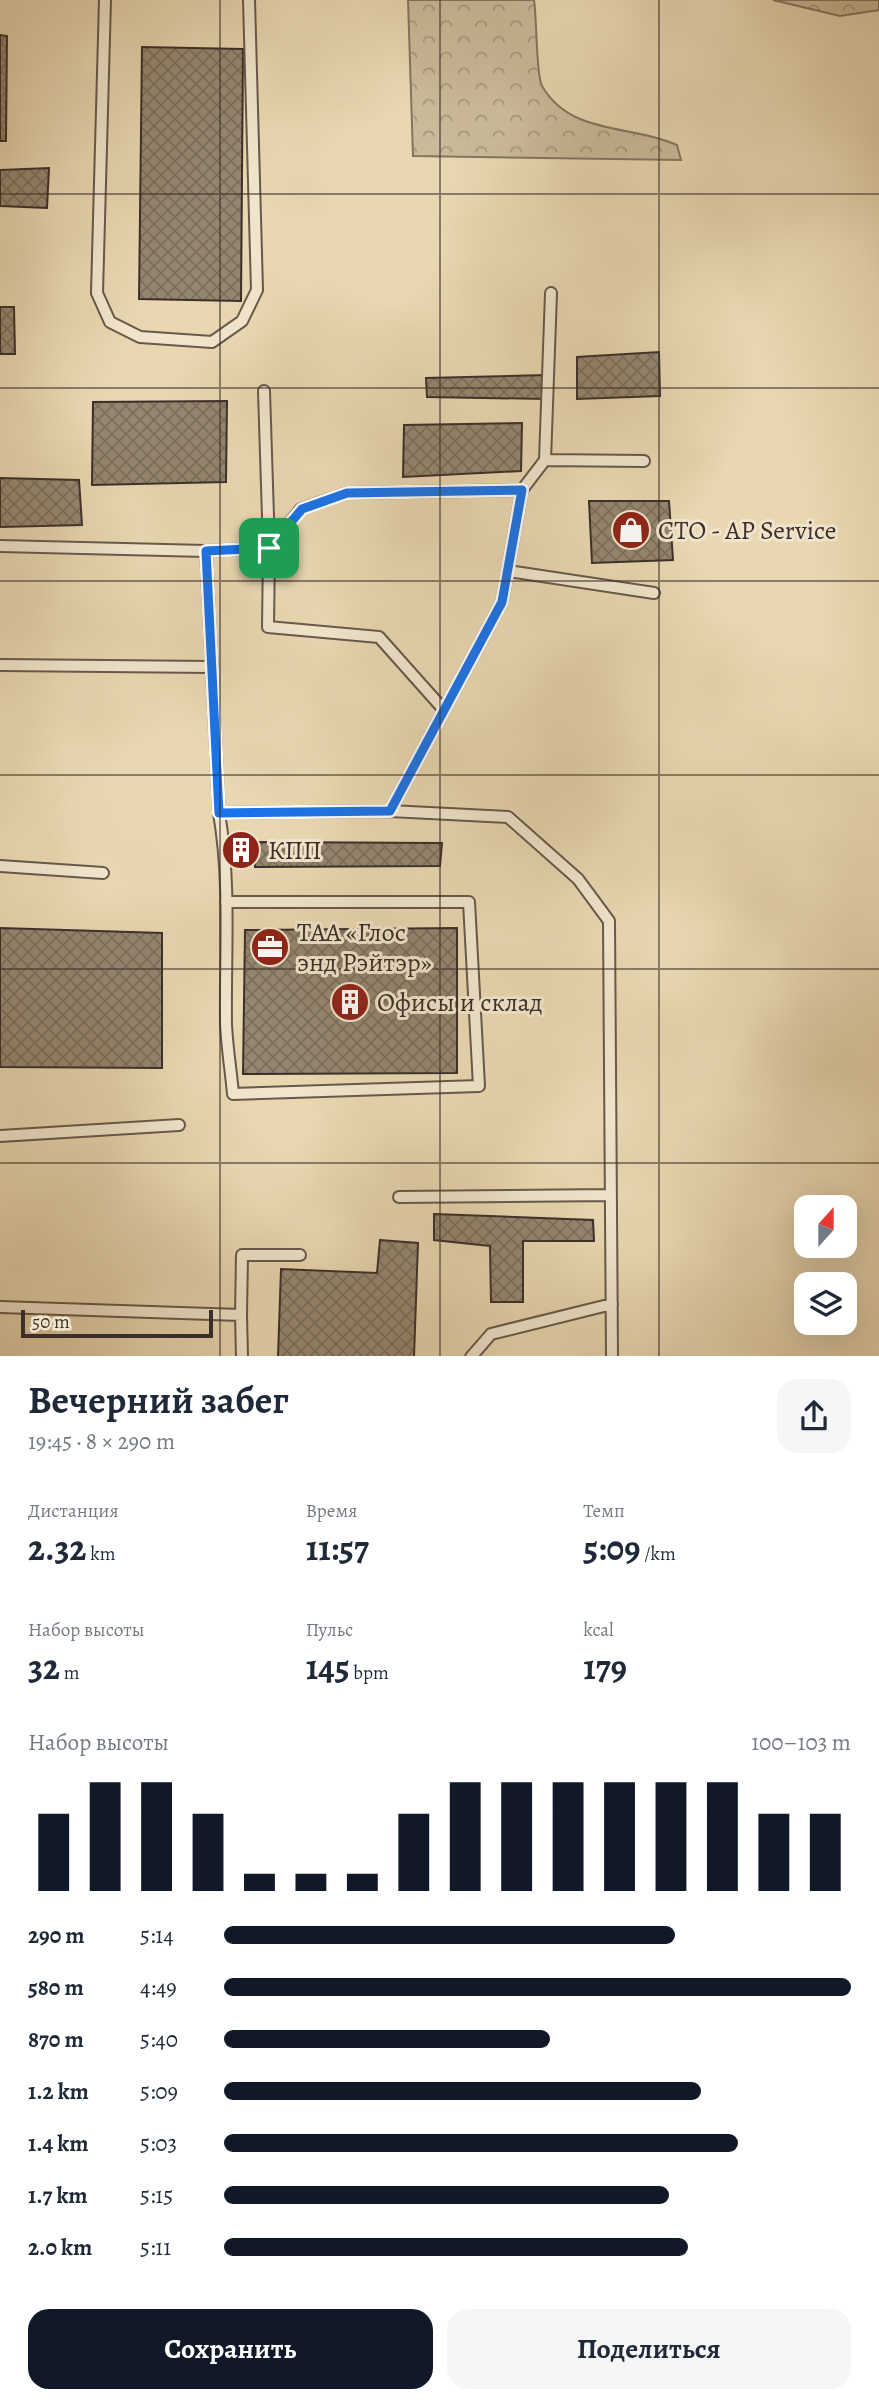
<!DOCTYPE html>
<html lang="ru">
<meta charset="utf-8">
<style>
body{margin:0;font-family:Alegreya,serif;background:#f6f6f7;color:#1f2937;height:100vh;display:flex;flex-direction:column;font-size:26px;white-space:nowrap}
*{box-sizing:border-box;margin:0}
p{font-size:23px;color:#747a83}
.icon{flex:none;width:38px;height:38px;fill:none;stroke:currentColor;stroke-width:2;stroke-linecap:round;stroke-linejoin:round}
.map{position:relative;height:1356px;overflow:hidden}
.side{display:flex;flex-direction:column;background:#fff;flex:1}
.side>*{flex:none}
.needle{width:46px;rotate:21deg}
.buttons{position:absolute;left:794px;top:1195px;display:grid;gap:14px}
.buttons a{display:grid;place-items:center;width:63px;height:63px;border-radius:14px;background:#fff;box-shadow:0 7px 28px #0002;font-size:35px}
.scale{position:absolute;left:21px;bottom:18px;width:192px;box-sizing:border-box;padding-left:7px;border:4px solid #3c2f29;border-top:0;font-size:19px;line-height:24px;white-space:nowrap;color:#3c2f29;-webkit-text-stroke:5px #f0e5cc;paint-order:stroke}
.pin{position:absolute;display:grid;place-items:center;width:60px;height:60px;color:#fff;margin:-30px;border-radius:14px;box-shadow:0 4px 10px #0006}
.round{display:grid;place-items:center;flex:none;width:74px;height:74px;border-radius:21px;background:#f6f6f7}
.overview{display:flex;align-items:center;justify-content:space-between;height:119px;padding:0 28px}
h1{font-size:38px;font-weight:700;line-height:52px}
.figures{display:grid;grid-template-columns:repeat(3,1fr);gap:10px;height:119px;padding:7px 28px}
.figures div{display:grid;align-content:center}
.figures b{font-size:35px;font-weight:700}
.figures small{font-size:19px;font-weight:400}
.figures p{font-size:19px}
.chart{height:196px;padding:14px 28px}
.chart p{display:flex;justify-content:space-between}
.chart svg{width:100%;height:126px;margin-top:7px;stroke:#111827;stroke-width:6}
.action{display:flex;gap:14px;margin-top:auto;padding:14px 28px}
.action a{flex:1;height:80px;border-radius:21px;background:#111827;color:#fff;font-size:28px;font-weight:700;line-height:80px;text-align:center}
.action a+a{background:#f6f6f7;color:#1f2937}
ul{padding:0 28px;list-style:none;font-size:23px}
li{display:grid;grid-template-columns:112px 84px 1fr;align-items:center;height:52px}
li i{height:18px;border-radius:9px;background:#111827}
.map>svg:first-child{display:block}
.forest{fill:url(#forest-crowns);stroke:#847462;stroke-width:2}
.building{fill:url(#building-cross-hatch);stroke:#3c2f29;stroke-width:2}
.lines{fill:none;stroke-linecap:round;stroke-linejoin:round}
.lane-casing{stroke:#67594b;stroke-width:14}
.lane{stroke:#f0e5cc;stroke-width:10}
.route-casing{stroke:#fff;stroke-width:14}
.route{stroke:#1a73e8;stroke-width:9}
.grid{fill:none;stroke:#3c2f29;stroke-width:2;stroke-opacity:0.55}
.labels{text-anchor:middle;dominant-baseline:central;stroke-width:6;stroke-linejoin:round;paint-order:stroke}
.poi-label{font-size:26px;fill:#3c2f29;stroke:#f0e5cc;text-anchor:start}
</style>
<div class="map">
<svg width="879" height="1357" viewBox="0 0 879 1357">
<defs>
<pattern id="forest-crowns" width="20" height="18" patternUnits="userSpaceOnUse" patternTransform="scale(1.75)"><rect width="20" height="18" fill="#cbba9a"/><path d="M2 6a3 3 0 1 1 6 0M12 15a3 3 0 1 1 6 0" fill="none" stroke="#a6987e"/></pattern>
<pattern id="building-cross-hatch" width="8" height="8" patternUnits="userSpaceOnUse" patternTransform="scale(1.75)"><rect width="8" height="8" fill="#958670"/><path d="M0 0l8 8M0 8l8-8" fill="none" stroke="#7b6e5c"/></pattern>
</defs>
<rect width="100%" height="100%" fill="#e8d7b1"/>
<filter id="stains"><feTurbulence type="fractalNoise" baseFrequency=".00286" numOctaves="4"/><feColorMatrix values="0 0 0 0 .2 0 0 0 0 .09 0 0 0 0 .02 0 0 0 .5 -.17"/></filter>
<radialGradient id="worn" r=".72"><stop offset=".6" stop-color="#630" stop-opacity="0"/><stop offset="1" stop-color="#630" stop-opacity=".3"/></radialGradient>
<path class="forest" d="M408 0H534C537 18 536 76 542 86 571 136 631 124 677 145L681 160 413 156Z
M773 0H879V10L840 16Z"/>
<path class="building" d="M0 35 7 36 6 141H0Z
M142 47 243 49 241 301 139 299Z
M49 168 47 208 0 206V170Z
M0 307H14L15 354H0Z
M659 352 660 396 577 399V357Z
M545 375V399L427 397 426 378Z
M227 401 226 482 92 485 93 402Z
M522 423 521 471 403 477 404 425Z
M0 478 79 480 82 525 0 527Z
M589 501H669L673 560 592 563Z
M230 842H252V858L230 859Z
M255 842 442 843 440 866 255 867Z
M0 928 162 933V1068L0 1067Z
M457 928V1073L243 1074 245 930Z
M434 1214 593 1220 594 1241H523V1302H491L490 1246 434 1240Z
M380 1240 418 1243 414 1357H278L281 1269 377 1273Z"/>
<g class="lines">
<defs>
<path id="lane" d="M105 0 97 293 110 322 140 337 212 342 242 321 257 290 249 0
M264 391 269 548 268 627 379 637 444 710
M545 460 644 461
M0 546 206 551 269 548 301 509 347 493 522 490 545 460 551 293
M206 551 219 813C231 883 225 954 226 1024 227 1047 231 1071 233 1094L479 1086 469 902H226
M508 571 654 593
M0 665 211 667
M390 811 502 602 522 490
M219 813 390 811 508 817 578 879 609 921 612 1357
M0 866 103 873
M0 1136 179 1125
M399 1197 611 1195
M0 1307 241 1315 242 1357
M241 1315 242 1255H300
M471 1357 491 1334 612 1304"/>
</defs>
<use href="#lane" class="lane-casing"/>
<use href="#lane" class="lane"/>
</g>
<g class="lines">
<defs>
<path id="route" d="M522 490 502 602 390 811 219 813 206 551 269 548 302 509 347 493Z"/>
</defs>
<use href="#route" class="route-casing"/>
<use href="#route" class="route"/>
</g>
<path class="grid" d="M220 0V1357M440 0V1357M659 0V1357M0 194H879M0 388H879M0 581H879M0 775H879M0 969H879M0 1163H879"/>
<defs>
<symbol id="shop-disc" viewBox="-11 -11 22 22"><circle r="9.5" fill="#8f2418" stroke="#f0e5cc"/><path d="M-5-2.5h2.3a2.7 3.5 0 0 1 5.4 0H5L5.5 6h-11ZM-1.5-2.5h3a1.5 2.3 0 0 0-3 0Z" fill="#fff"/></symbol>
<symbol id="building-disc" viewBox="-11 -11 22 22"><circle r="9.5" fill="#8f2418" stroke="#f0e5cc"/><path d="M-4-6H4V6H1V3H-1V6H-4ZM-2.5-4.3h1.7v1.8h-1.7ZM.8-4.3h1.7v1.8H.8ZM-2.5-1h1.7V.8h-1.7ZM.8-1h1.7V.8H.8Z" fill="#fff"/></symbol>
<symbol id="office-disc" viewBox="-11 -11 22 22"><circle r="9.5" fill="#8f2418" stroke="#f0e5cc"/><path d="M-6-3h4V-5.5h4V-3h4V5H-6ZM-1-4.5V-3h2v-1.5ZM-6 0V1H6V0Z" fill="#fff"/></symbol>
</defs>
<g fill-rule="evenodd">
<use href="#shop-disc" x="609" y="508" width="44" height="44"/>
<use href="#building-disc" x="219" y="828" width="44" height="44"/>
<use href="#office-disc" x="248" y="925" width="44" height="44"/>
<use href="#building-disc" x="328" y="980" width="44" height="44"/>
</g>
<g class="labels">
<g class="poi-label">
<text x="658" y="530">СТО - AP Service</text>
<text x="268" y="850">КПП</text>
<text x="297" y="932">ТАА «Глос<tspan x="297" dy="30">энд Рэйтэр»</tspan></text>
<text x="377" y="1002">Офисы и склад</text>
</g>
</g>
<rect width="100%" height="100%" filter="url(#stains)"/>
<rect width="100%" height="100%" fill="url(#worn)"/>
</svg>
<div class="buttons">
<a><svg class="needle" viewBox="-14 -14 28 28"><path d="M0-13l5 13h-10z" fill="#e53935"/><path d="M0 13l5-13h-10z" fill="#747a83"/></svg></a>
<a><svg class="icon" aria-label="layers" viewBox="0 0 24 24"><path d="M12 4l9 5-9 5-9-5zM3 14l9 5 9-5"/></svg></a>
</div>
<div class="scale">50 m</div>
<div class="pin" style="left:269px;top:548px;background:#1e9e55"><svg class="icon" aria-label="arrive" viewBox="0 0 24 24"><path d="M6 21V4h12l-3 4 3 4H6"/></svg></div>
</div>
<section class="side">
<div class="overview"><div><h1>Вечерний забег</h1><p>19:45 · 8 × 290 m</p></div><a class="round"><svg class="icon" aria-label="share" viewBox="0 0 24 24"><path d="M12 15V3M7 8l5-5 5 5M5 13v7h14v-7"/></svg></a></div>
<div class="figures">
<div><p>Дистанция</p><b>2.32<small> km</small></b></div>
<div><p>Время</p><b>11:57</b></div>
<div><p>Темп</p><b>5:09<small> /km</small></b></div>
</div>
<div class="figures">
<div><p>Набор высоты</p><b>32<small> m</small></b></div>
<div><p>Пульс</p><b>145<small> bpm</small></b></div>
<div><p>kcal</p><b>179</b></div>
</div>
<div class="chart"><p><span>Набор высоты</span>100–103 m</p>
<svg viewBox="0 0 160 44" preserveAspectRatio="none"><path d="M5 44V17M15 44V6M25 44V6M35 44V17M45 44V38M55 44V38M65 44V38M75 44V17M85 44V6M95 44V6M105 44V6M115 44V6M125 44V6M135 44V6M145 44V17M155 44V17"/></svg>
</div>
<ul>
<li><b>290 m</b>5:14<i style="width:72%"></i></li>
<li><b>580 m</b>4:49<i style="width:100%"></i></li>
<li><b>870 m</b>5:40<i style="width:52%"></i></li>
<li><b>1.2 km</b>5:09<i style="width:76%"></i></li>
<li><b>1.4 km</b>5:03<i style="width:82%"></i></li>
<li><b>1.7 km</b>5:15<i style="width:71%"></i></li>
<li><b>2.0 km</b>5:11<i style="width:74%"></i></li>
</ul>
<div class="action"><a>Сохранить</a><a>Поделиться</a></div>
</section>
